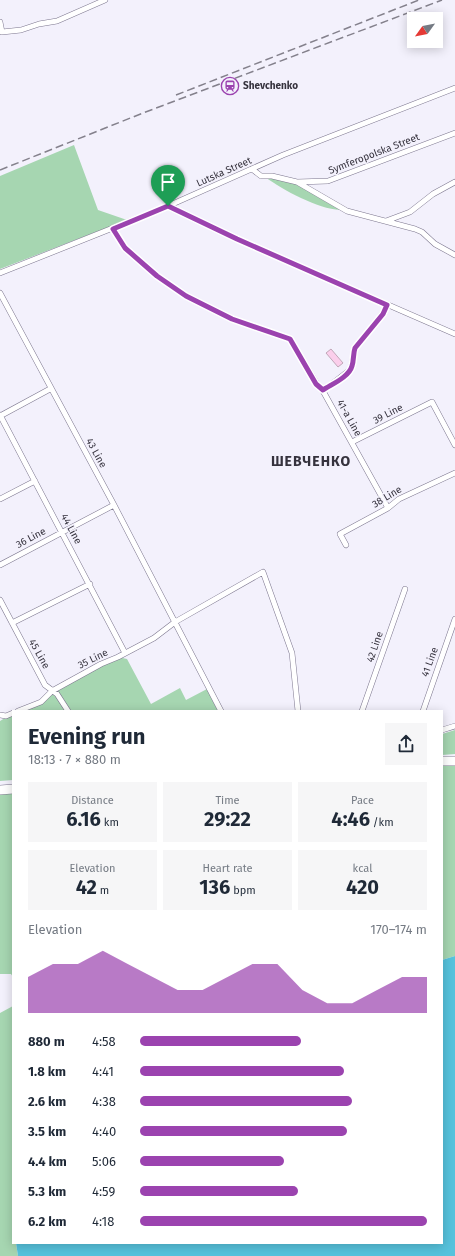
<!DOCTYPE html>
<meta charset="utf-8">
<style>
body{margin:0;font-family:"Fira Sans",sans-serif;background:#f6f6f7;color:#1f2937;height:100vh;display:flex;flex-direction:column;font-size:15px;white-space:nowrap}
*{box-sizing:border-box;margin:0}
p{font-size:13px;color:#747a83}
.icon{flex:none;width:22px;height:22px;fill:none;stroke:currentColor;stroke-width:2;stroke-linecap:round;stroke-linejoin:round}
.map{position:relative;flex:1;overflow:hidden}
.drawer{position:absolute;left:12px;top:710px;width:431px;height:534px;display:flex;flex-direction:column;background:#fff;border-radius:0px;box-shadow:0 2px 10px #0003}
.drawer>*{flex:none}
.needle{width:26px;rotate:237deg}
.tools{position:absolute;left:407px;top:12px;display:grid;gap:8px}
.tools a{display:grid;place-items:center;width:36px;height:36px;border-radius:0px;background:#fff;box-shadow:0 2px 10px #0003;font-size:20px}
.pin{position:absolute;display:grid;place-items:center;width:34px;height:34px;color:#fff;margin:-41px -17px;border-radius:50% 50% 50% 0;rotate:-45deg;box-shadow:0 0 4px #0007}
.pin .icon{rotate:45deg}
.round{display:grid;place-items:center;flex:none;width:42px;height:42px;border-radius:0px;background:#f6f6f7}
.head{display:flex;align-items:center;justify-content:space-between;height:68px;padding:0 16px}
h1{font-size:22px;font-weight:700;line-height:30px}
.figures{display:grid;grid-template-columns:repeat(3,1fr);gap:6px;height:68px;padding:4px 16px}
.figures div{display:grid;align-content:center;border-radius:0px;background:#f6f6f7;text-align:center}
.figures b{font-size:20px;font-weight:700}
.figures small{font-size:11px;font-weight:400}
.figures p{font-size:11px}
.chart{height:112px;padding:8px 16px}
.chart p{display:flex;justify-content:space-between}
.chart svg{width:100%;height:72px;margin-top:4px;fill:#9b43af;opacity:.7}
ul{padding:0 16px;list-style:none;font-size:13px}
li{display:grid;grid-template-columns:64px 48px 1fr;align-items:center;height:30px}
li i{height:10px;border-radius:5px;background:#9b43af}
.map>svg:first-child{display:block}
.green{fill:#a6d6b1}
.water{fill:#56c2dc}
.building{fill:#fbceeb;stroke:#c1a7b8}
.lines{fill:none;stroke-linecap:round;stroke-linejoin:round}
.street-casing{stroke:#7d778f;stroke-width:6}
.highway-casing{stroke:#7d778f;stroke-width:10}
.street{stroke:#fff;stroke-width:5}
.highway{stroke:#fff;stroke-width:9}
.rail{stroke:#84818c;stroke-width:1.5;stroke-dasharray:8 4;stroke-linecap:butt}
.route-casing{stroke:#fff;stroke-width:8}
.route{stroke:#9b43af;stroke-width:5}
.labels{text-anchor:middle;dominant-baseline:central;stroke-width:3;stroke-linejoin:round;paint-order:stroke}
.poi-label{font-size:10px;font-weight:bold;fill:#35323d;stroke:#f3f1fc;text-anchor:start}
.street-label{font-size:10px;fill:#35323d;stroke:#f3f1fc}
.district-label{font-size:14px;font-weight:bold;letter-spacing:1px;fill:#35323d;stroke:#f3f1fc}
</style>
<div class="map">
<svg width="455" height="1256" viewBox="0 0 455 1256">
<rect width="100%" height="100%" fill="#f3f1fc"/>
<path class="green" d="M74 145 98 210 127 220 0 269V176Z
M265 177 296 184 340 210C318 209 283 190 265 177Z
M118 657 127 659 151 704 180 688 186 700 207 689 218 711H18L35 705 47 695Z
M13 713V780L0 781V721Z
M455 730V754L442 755V734Z
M442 765H455V956L442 960Z
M13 791V977L11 974H0V792Z
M13 1006 12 1221 13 1243H16L18 1256H0V1013Z"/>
<path class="water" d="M455 956V1256H18L16 1243H442V960Z"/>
<path class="building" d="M331 349 343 363 338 367 326 353Z"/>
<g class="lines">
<defs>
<path id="street" d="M0 22 2 32 21 30 39 24 57 21 105 0
M252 169 261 176H272L297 182 347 211 415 229 422 232 435 244 455 255
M297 182 328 181 455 133
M168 206 237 239 455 334
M386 221 410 212 433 194 455 182
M113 229 125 248 157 276 186 296 232 319 290 339 317 384 323 391 388 508
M0 273 168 206 283 155 455 88
M0 293 114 505 221 711
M323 391 351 369 355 348 383 313 387 305
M0 415 125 653
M0 416 50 389
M352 442 432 402 455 445
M0 499 35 481
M346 545 340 534 388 508 399 499 455 473
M0 565 114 505
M0 600 45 685 57 694 68 711
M12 623 90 584
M18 711 41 702 52 691 101 664 118 657 154 638 175 622 263 572 292 653 298 711
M362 711 405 589
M423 711 455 619
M0 715 6 716 13 713
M442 730 455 726"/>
<path id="highway" d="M442 761H455
M0 790 13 789"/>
</defs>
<use href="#street" class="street-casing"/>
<use href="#highway" class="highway-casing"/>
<use href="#street" class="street"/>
<use href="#highway" class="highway"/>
<path class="rail" d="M176 95 419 0
M0 170 143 113 442 0"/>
</g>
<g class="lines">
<defs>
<path id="route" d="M168 206 237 239 387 305 383 314 355 348C353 354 354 360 352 366 349 377 332 384 323 390L316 384 290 339 232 319 186 296 157 276 125 248 113 229Z"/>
</defs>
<use href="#route" class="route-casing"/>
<use href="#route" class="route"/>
</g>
<defs>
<symbol id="station-ring" viewBox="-11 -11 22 22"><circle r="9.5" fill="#f3f1fc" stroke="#9b43af" stroke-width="1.5"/><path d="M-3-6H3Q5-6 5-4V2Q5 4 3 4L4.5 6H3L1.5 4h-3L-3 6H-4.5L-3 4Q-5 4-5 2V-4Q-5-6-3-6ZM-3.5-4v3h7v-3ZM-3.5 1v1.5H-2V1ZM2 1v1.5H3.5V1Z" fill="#9b43af"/></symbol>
</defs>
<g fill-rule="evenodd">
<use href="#station-ring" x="220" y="76" width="20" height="20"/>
</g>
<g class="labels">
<g class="poi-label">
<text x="243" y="86">Shevchenko</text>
</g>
<g class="street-label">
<text transform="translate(374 154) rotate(-21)">Symferopolska Street</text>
<text transform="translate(224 172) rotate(-24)">Lutska Street</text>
<text transform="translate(388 414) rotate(-27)">39 Line</text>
<text transform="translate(349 418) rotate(61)">41-a Line</text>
<text transform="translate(96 453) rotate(61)">43 Line</text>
<text transform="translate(387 497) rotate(-31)">38 Line</text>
<text transform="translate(71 529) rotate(62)">44 Line</text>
<text transform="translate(31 538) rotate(-28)">36 Line</text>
<text transform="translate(375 647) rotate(-71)">42 Line</text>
<text transform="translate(39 654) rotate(61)">45 Line</text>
<text transform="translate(93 659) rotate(-26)">35 Line</text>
<text transform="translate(430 662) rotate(-70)">41 Line</text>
</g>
<g class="district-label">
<text x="311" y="461">ШЕВЧЕНКО</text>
</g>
</g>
</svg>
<div class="tools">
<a><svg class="needle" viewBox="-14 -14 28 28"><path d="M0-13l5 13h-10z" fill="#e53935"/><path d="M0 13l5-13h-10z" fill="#747a83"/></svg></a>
</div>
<div class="pin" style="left:168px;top:206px;background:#1e9e55"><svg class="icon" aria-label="arrive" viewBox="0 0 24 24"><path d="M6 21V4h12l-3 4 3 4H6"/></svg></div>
<section class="drawer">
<div class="head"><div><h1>Evening run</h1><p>18:13 · 7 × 880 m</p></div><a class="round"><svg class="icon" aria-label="share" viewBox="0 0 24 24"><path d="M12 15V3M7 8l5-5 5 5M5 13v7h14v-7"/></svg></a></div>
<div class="figures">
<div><p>Distance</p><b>6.16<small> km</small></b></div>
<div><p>Time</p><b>29:22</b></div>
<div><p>Pace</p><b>4:46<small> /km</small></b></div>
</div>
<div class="figures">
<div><p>Elevation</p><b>42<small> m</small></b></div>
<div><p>Heart rate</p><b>136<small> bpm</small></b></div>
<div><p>kcal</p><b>420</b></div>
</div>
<div class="chart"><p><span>Elevation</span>170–174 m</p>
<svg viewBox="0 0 160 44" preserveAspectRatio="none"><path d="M0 44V22L10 14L20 14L30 6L40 14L50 22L60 30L70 30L80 22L90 14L100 14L110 30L120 38L130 38L140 30L150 22L160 22V44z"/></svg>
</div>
<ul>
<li><b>880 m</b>4:58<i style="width:56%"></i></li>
<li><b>1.8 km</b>4:41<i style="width:71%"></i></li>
<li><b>2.6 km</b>4:38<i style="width:74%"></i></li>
<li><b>3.5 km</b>4:40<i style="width:72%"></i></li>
<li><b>4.4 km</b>5:06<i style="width:50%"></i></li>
<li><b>5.3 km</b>4:59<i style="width:55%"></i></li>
<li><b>6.2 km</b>4:18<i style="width:100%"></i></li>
</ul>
</section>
</div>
